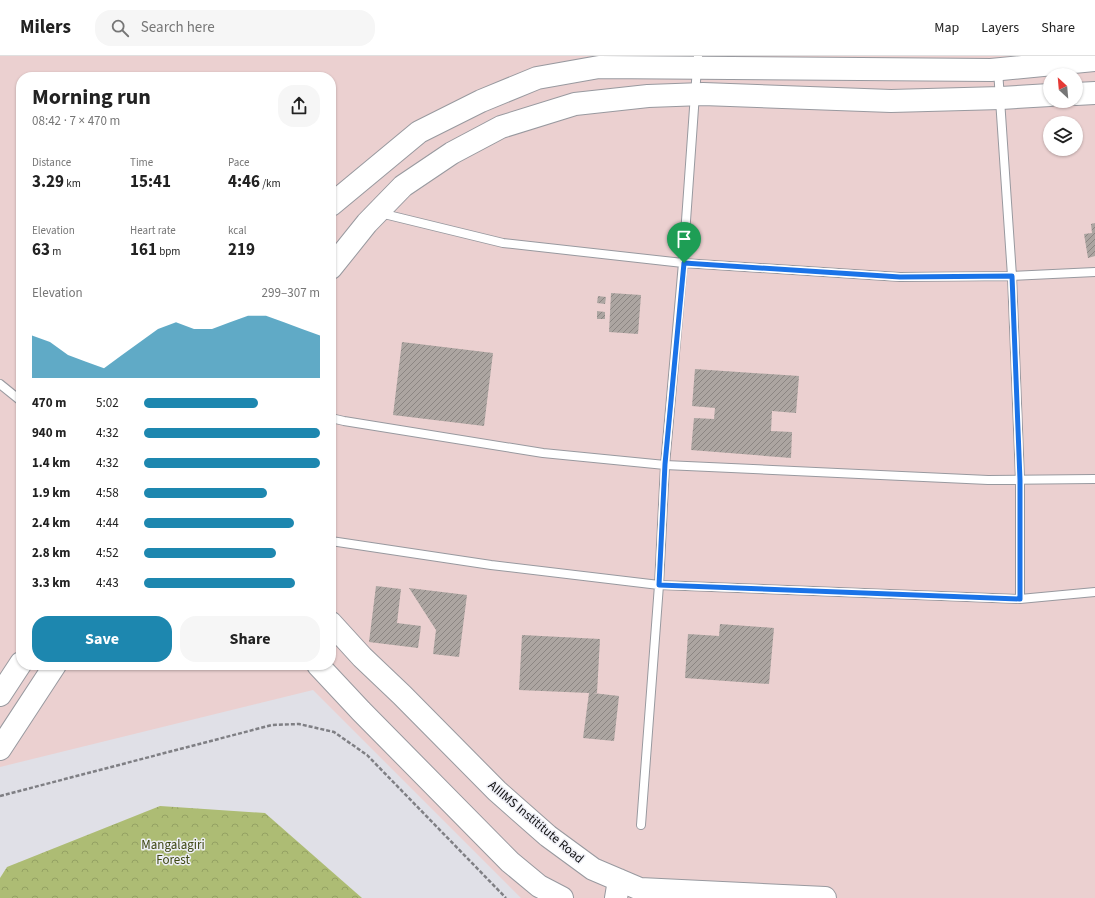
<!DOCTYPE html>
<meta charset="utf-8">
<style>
body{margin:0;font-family:"Source Sans 3",sans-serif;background:#f6f6f6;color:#222;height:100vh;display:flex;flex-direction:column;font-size:15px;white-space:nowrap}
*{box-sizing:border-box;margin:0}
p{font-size:13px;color:#767676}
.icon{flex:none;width:22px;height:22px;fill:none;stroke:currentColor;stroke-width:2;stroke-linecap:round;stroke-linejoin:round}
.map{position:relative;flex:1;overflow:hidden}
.details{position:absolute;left:16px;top:16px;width:320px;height:598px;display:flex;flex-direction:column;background:#fff;border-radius:16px;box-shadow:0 1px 3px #0004}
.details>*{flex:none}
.needle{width:26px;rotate:334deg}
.buttons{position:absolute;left:1043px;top:12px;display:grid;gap:8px}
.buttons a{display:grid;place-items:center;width:40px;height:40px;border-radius:50%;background:#fff;box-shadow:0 1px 3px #0004;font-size:20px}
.pin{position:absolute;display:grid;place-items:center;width:34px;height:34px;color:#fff;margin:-41px -17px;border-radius:50% 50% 50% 0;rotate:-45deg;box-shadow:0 0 4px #0007}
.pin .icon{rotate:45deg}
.round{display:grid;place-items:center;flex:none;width:42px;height:42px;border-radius:16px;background:#f6f6f6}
.headline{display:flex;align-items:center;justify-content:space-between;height:68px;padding:0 16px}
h1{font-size:22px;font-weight:700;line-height:30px}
.stats{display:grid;grid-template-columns:repeat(3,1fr);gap:6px;height:68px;padding:4px 16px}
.stats div{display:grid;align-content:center}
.stats b{font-size:17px;font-weight:700}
.stats small{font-size:11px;font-weight:400}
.stats p{font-size:11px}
.chart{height:112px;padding:8px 16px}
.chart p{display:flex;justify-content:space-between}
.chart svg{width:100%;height:72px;margin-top:4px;fill:#1d87af;opacity:.7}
.primary-button{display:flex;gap:8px;margin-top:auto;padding:8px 16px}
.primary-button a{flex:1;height:46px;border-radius:16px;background:#1d87af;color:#fff;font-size:16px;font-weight:700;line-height:46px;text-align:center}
.primary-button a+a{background:#f6f6f6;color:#222}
ul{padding:0 16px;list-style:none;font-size:13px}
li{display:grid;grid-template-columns:64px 48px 1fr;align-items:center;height:30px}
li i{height:10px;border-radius:5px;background:#1d87af}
header{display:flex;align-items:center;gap:24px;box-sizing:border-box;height:56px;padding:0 20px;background:#fff;border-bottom:1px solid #e0e0e0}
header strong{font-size:19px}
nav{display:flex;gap:22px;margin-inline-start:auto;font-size:14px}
.search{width:280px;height:36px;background:#f6f6f6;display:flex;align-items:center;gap:10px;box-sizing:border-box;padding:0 14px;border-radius:16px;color:#767676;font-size:15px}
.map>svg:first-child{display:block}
.education{fill:#ebd0d0;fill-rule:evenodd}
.forest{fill:url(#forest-crowns)}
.building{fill:url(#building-hatch)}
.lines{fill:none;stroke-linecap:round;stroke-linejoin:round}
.lane-casing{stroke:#98999f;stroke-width:10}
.secondary-casing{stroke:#98999f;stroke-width:24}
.path{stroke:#7f7f84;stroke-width:2.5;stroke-dasharray:4 2;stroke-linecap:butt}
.lane{stroke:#fff;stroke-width:8}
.secondary{stroke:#fff;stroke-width:22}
.route-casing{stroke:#fff;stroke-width:8}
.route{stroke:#1a73e8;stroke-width:5}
.labels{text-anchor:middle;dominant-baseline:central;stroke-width:3;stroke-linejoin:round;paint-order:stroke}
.street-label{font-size:13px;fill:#101012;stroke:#edeef5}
.park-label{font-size:13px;fill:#3d4611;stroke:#edeef5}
</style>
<header>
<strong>Milers</strong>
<div class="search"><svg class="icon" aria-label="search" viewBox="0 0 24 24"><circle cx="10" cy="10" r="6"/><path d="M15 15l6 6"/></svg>Search here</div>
<nav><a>Map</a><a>Layers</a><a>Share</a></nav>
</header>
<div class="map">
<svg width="1095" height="842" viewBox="0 0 1095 842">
<defs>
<pattern id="forest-crowns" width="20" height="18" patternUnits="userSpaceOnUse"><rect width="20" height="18" fill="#adbc74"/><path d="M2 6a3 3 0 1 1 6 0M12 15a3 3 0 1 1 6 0" fill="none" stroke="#94a163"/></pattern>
<pattern id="building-hatch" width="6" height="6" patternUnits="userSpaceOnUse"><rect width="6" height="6" fill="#aca5a1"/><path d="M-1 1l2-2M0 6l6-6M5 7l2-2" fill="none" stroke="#8b8582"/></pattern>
</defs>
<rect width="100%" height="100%" fill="#e0e0e7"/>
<path class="education" d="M0 0H1095V842H521L313 634 0 711ZM1050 19H1076V45H1050ZM21 21H331V609H21ZM1050 67H1076V93H1050Z"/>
<path class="forest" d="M160 750 265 757 362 842H0V822L7 811Z"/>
<path class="building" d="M1095 167V200L1088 202 1084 178 1092 177 1091 168Z
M611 237 641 239 638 278 609 276Z
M598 240 606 241 605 248 597 247Z
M597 255 605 256V263H597Z
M402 286 493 297 484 370 393 359Z
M695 313 799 320 796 357 772 355 771 375 792 376 791 402 691 394 694 362 714 363 715 352 692 350Z
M376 530 401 533 397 567 421 570 418 592 369 586Z
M409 532 467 539 459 601 433 598 436 574Z
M720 568 774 572 769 628 685 622 688 578 719 580Z
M522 579 600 583 597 637H593L619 640 614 685 583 682 589 637 519 634Z"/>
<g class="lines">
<defs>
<path id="lane" d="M998 14 1012 220 1020 424V543
M380 157 503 187 683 207 900 221 1012 220 1095 216
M0 328 21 345
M331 362 344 365 543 397 665 409 988 424 1095 423
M331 485 491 509 659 529 1020 543 1095 536
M641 769 659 529 665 409 683 207 695 38 698 0"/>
<path id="secondary" d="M1076 38 1095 37
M331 149 419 76 481 45 537 22 599 11 991 14 1095 4
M331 212 367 167 403 130 452 97 501 71 575 48 648 40 703 38 891 45 1001 42 1050 39
M331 567 362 601 402 639 497 735 548 780 593 813 640 833 825 842
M318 609 361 655 510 806 539 830 562 842
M0 639 21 607
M0 693 55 609
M616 842 619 824"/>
</defs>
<use href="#lane" class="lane-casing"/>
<use href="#secondary" class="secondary-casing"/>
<path class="path" d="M0 740 272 669 299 668 334 676 367 699 506 842"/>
<use href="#lane" class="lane"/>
<use href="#secondary" class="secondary"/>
</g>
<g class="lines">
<defs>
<path id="route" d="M684 207 900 221 1012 220 1020 424V543L659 529 665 408Z"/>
</defs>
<use href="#route" class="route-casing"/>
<use href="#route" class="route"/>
</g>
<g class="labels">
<g class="street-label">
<text transform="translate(536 766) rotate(40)">AIIIMS Instititute Road</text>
</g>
<g class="park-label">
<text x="173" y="789">Mangalagiri<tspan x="173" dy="15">Forest</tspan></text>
</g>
</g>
</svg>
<div class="buttons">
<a><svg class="needle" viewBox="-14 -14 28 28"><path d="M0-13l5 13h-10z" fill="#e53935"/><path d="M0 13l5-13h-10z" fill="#767676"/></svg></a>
<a><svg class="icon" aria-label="layers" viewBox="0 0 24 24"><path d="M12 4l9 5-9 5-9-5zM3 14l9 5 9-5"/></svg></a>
</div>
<div class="pin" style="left:684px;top:207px;background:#1e9e55"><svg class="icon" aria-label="arrive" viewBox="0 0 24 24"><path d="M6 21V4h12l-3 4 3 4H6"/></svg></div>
<section class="details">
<div class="headline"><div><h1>Morning run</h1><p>08:42 · 7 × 470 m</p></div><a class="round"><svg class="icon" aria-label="share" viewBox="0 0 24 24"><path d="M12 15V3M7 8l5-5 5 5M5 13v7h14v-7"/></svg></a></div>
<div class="stats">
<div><p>Distance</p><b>3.29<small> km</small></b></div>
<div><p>Time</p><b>15:41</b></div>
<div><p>Pace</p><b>4:46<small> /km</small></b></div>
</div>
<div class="stats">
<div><p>Elevation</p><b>63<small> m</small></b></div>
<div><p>Heart rate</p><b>161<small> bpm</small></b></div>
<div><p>kcal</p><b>219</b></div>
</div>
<div class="chart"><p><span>Elevation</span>299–307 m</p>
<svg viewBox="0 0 160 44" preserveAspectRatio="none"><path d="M0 44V18L10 22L20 30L30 34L40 38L50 30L60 22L70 14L80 10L90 14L100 14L110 10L120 6L130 6L140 10L150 14L160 18V44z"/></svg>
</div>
<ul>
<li><b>470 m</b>5:02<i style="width:65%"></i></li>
<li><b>940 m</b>4:32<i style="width:100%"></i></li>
<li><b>1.4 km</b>4:32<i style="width:100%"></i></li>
<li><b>1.9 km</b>4:58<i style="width:70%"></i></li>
<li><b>2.4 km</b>4:44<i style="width:85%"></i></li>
<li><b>2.8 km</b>4:52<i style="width:75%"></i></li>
<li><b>3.3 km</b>4:43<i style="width:86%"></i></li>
</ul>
<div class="primary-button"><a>Save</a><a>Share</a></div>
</section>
</div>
